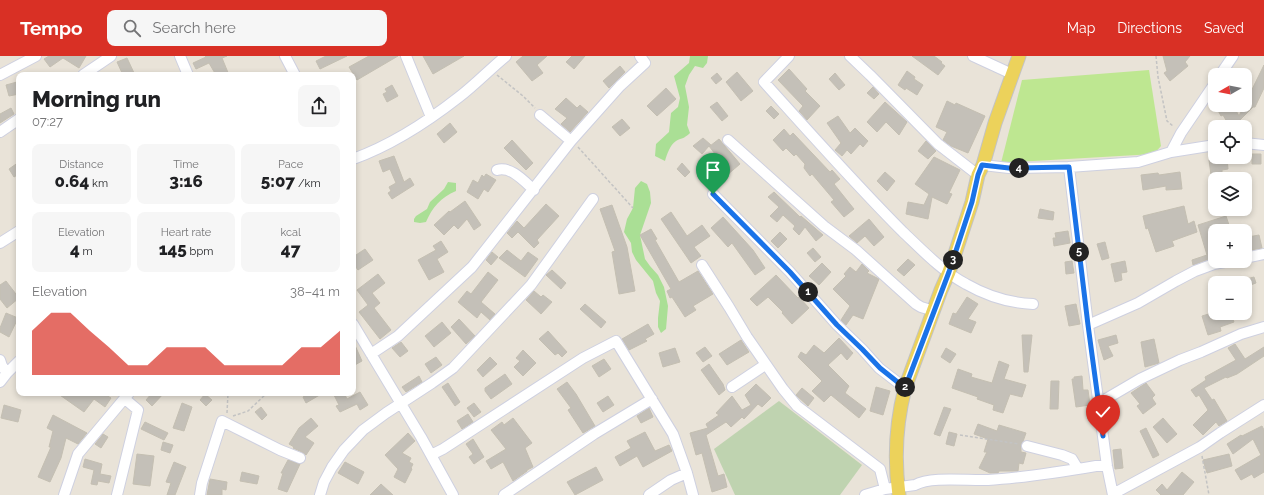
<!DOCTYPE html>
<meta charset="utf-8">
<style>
body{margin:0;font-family:Raleway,sans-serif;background:#f6f6f6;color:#202124;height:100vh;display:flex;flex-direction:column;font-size:15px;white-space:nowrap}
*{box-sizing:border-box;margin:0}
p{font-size:13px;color:#757577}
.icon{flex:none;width:22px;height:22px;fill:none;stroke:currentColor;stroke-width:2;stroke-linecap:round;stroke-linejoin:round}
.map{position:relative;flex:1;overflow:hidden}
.details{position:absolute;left:16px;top:16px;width:340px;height:324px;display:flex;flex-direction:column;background:#fff;border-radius:8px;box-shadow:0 2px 6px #0003}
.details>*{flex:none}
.needle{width:26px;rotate:261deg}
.fabs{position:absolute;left:1208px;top:12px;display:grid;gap:8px}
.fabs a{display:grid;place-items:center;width:44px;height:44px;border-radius:8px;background:#fff;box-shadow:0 2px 6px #0003;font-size:20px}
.pin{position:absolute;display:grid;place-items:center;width:34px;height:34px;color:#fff;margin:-41px -17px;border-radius:50% 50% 50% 0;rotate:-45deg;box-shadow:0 0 4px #0007}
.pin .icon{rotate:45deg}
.km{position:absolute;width:20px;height:20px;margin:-10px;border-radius:50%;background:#222;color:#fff;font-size:11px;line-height:20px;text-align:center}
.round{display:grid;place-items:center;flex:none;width:42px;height:42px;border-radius:8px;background:#f6f6f6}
.overview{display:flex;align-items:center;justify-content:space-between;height:68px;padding:0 16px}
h1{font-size:22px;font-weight:800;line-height:30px}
.figures{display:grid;grid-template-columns:repeat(3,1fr);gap:6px;height:68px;padding:4px 16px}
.figures div{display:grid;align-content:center;border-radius:8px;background:#f6f6f6;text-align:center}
.figures b{font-size:17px;font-weight:800}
.figures small{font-size:11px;font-weight:400}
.figures p{font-size:11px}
.chart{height:112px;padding:8px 16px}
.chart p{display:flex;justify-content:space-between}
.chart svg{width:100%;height:72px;margin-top:4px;fill:#d93025;opacity:.7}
header{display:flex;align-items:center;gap:24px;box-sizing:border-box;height:56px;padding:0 20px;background:#d93025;color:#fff}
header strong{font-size:19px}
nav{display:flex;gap:22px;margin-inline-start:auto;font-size:14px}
.search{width:280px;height:36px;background:#f6f6f6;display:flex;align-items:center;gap:10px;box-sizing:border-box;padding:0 14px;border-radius:8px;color:#757577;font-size:15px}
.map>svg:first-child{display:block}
.green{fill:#aadf95}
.cemetery{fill:#bfd3b0}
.pitch{fill:#bee791}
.building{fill:#c4c0b8;stroke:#c4bfb2}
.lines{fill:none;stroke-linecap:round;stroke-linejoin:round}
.minor-casing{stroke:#ced0e0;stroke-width:12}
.major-casing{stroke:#c3c3c3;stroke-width:15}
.path{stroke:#c3c3c3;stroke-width:1.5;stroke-dasharray:3 2;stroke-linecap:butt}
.minor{stroke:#fff;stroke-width:10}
.major{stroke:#ecd25b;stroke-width:13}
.route-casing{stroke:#fff;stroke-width:8}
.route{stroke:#1a73e8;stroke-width:5}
</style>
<header>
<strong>Tempo</strong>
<div class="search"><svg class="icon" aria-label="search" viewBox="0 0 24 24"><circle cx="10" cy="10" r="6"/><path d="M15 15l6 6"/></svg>Search here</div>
<nav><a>Map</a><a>Directions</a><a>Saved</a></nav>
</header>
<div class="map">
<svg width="1264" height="439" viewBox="0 0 1264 439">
<rect width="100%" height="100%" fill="#e9e3d8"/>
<path class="green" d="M690 0H708L707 7 703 12 695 10 689 19 685 30 689 51 687 69 690 77C684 83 681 82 676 85 670 89 667 98 665 105L655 100 656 88 669 76 671 57 678 51 680 42 674 20 689 7Z
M641 125 647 128 650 136 651 147 640 179 645 203 650 210 658 219 664 231 668 250 666 273 661 277 658 271V262L660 245 656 237 653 225 636 204 632 196 631 187 624 176 627 163 633 152 635 132Z
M448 126 456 127V135C441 141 432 152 426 166L420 167 414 166V163L416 160 427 153 430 146 444 133Z"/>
<path class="cemetery" d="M779 345 862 409 840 439H735L714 393Z"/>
<path class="pitch" d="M1149 14 1161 90 1154 98 1001 107 1022 24Z"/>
<path class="building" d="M49 0H86L79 12 63 2 50 11 44 3Z
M205 0H227L222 2 229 19H216L209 7 196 13 193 7 206 1Z
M326 0H347L320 13 316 5Z
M369 0H398L357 24 349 11Z
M423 0H464L433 18Z
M523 0H547L537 9 543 17 532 25 516 6Z
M572 0H585L574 13 566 6Z
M912 0H934L942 6 941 7 945 10 938 19Z
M1163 0H1190L1185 6 1188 10 1170 25 1164 17 1167 15Z
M127 2 135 19H123L117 6Z
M1264 9V32L1255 51H1253L1236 68 1230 71 1223 59 1221 60 1215 49H1233L1239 60Z
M620 10 625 16 609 32 603 25Z
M789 13 807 33 805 35 820 50 807 64 799 55 803 50 778 24Z
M907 15 915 21 914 23 923 29 917 39 906 32 905 34 898 29Z
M737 16 753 35 741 45 726 26Z
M717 17 722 23 716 28 711 22Z
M835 17 845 29 839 34 829 23Z
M17 26 19 38 9 40 6 29Z
M392 29 398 40 387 46 383 38 387 36 385 33Z
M873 31 879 38 874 43 867 37Z
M666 32 676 43 657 60 647 50Z
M566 42 577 52 580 49 588 56 570 76 561 68 567 62 555 53Z
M947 45 955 49 956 47 985 60 968 97 951 90 943 84 947 76 936 71Z
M717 46 728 60 722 65 710 51Z
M885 46 907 66 899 79 886 66 877 76 867 66Z
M771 50 779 58 774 63 766 55Z
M11 52 14 58 0 67V58Z
M838 60 850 77 855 72 868 85 863 91 860 88 851 98 847 94 842 100 835 94 841 87 827 67Z
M622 63 630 72 620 80 612 71Z
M450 67 457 76 444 87 437 78Z
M784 73 790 80 793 77 830 116 832 114 840 123 834 128 854 153 844 161 831 146 834 144 812 118 810 120 804 112 805 108 796 98 794 100 786 92 783 95 773 84Z
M703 82 711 89 710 90 719 83 740 108 713 131 705 121 722 107 709 90 702 98 693 90Z
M512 84 533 107 526 114 504 92Z
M926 85 936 95 928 103 918 95Z
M1252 98H1261V108H1252Z
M394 100 404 126 410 122 414 129 392 143 388 137 391 135 389 131 396 127 390 113 383 116 379 105Z
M934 101 960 114 949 137 952 138 947 148 932 141 928 163 906 158 908 146 924 149 929 138 915 128Z
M1227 102 1228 113 1222 114V118L1211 119 1209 104Z
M19 106V118L14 121 9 113Z
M682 107 690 116 685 121 677 113Z
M885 116 895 125 887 135 877 125Z
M1180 116 1182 133 1166 134V130L1143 134 1141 119 1158 117 1159 119Z
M486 118 496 124 488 136 484 133 478 143 467 136 473 124 478 127 482 119 484 121Z
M774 136 800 161 801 160 823 179 816 185 805 171 799 179 793 173 795 170 783 159 777 166 770 160 779 151 768 141Z
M465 145 481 169 474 174 467 163 458 173 454 169 444 179 434 169 449 155 450 156Z
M546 148 559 160 537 184 539 187 534 192 518 176 512 182 507 177 517 165 524 172Z
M612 149 627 191 635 235 619 238 612 196 615 195 600 153Z
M1184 150 1188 168 1194 165 1197 176 1172 185 1174 190 1156 196 1148 172 1146 173 1143 160Z
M1040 153 1054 156 1053 164 1038 162Z
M671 156 687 180 702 169 710 180 694 191 701 200 691 207 661 163Z
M1226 160 1231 175H1215V201L1193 209 1192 204 1207 199 1198 169Z
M723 161 753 194 765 212 755 219 732 187 728 191 711 172Z
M869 163 884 181 874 190 865 180 857 187 849 180Z
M651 173 657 183 655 184 679 226 698 215 713 238 693 250 696 254 685 261 672 241 670 242 667 235 671 233 640 179Z
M1068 175 1070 187 1054 190 1053 182H1056L1055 177Z
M780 176 787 183 778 192 771 185Z
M1259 179 1262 192 1251 194 1248 181Z
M441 185 448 196 437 203 444 216 429 224 418 204 436 194 433 190Z
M1105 186 1109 202 1102 204 1097 188Z
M813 192 821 201 815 206 807 197Z
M365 193 373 204 358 214 353 207V201Z
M507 194 521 205 528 196 538 203 525 221 499 202Z
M492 196 498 201 491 209 486 204Z
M908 203 915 209 904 220 897 214Z
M1072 205 1074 217 1066 218 1065 206Z
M1125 205 1127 216 1121 217 1122 224 1115 226 1111 208Z
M822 207 831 216 819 229 809 220Z
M862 208 869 215 867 217 879 223 863 263 853 259 846 269 841 264 850 250 833 233 846 220 844 218 850 211 856 216Z
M552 214 566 227 561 233 546 219Z
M488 216 498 224 481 246 495 258 490 264 481 256 477 262 458 246 467 235 471 238Z
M378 218 385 227 372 237 380 247 374 252 391 274 380 283 359 256 368 249 357 234Z
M776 219 798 242 799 241 809 252 792 268 782 257 783 256 768 241 757 250 750 243Z
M1254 221 1256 227 1245 231V227L1243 224Z
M6 225 19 242 7 252 0 243V229Z
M534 235 541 241 543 239 552 246 541 258 526 244Z
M967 241 978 248 968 263 976 266 971 277 949 268 953 257 956 258Z
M585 248 606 266 601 272 580 253Z
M1076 248 1080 268 1069 270 1065 250Z
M6 257 18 262 9 281 0 276V272Z
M1212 257H1230L1234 266 1220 271 1221 275 1208 279 1202 260Z
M459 263 475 280 466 288 451 271Z
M442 266 451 277 434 291 425 280Z
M648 268 654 278 645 283 647 285 629 294 622 283Z
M548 275 567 296 562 301 558 297 555 299 539 283Z
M1022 279H1032L1028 316H1024Z
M1116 279 1118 287 1108 290 1113 300 1104 304 1098 284Z
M839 282 853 297 847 304 841 297 828 309 849 330 845 337 866 353 859 362 831 339 824 346 812 335 822 325 798 301 801 296 806 299 814 289 824 297Z
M1154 283 1159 307 1145 311 1141 286Z
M741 284 749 296 727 309 719 298Z
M353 285 362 305 353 310Z
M401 286 408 295 400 301 392 292Z
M1235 288 1245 303 1264 291V300L1237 318 1227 322 1226 321 1204 332 1212 344 1214 343 1227 365 1219 370 1216 366 1203 379 1193 369 1208 354 1199 339 1196 341 1191 334 1206 324 1205 321 1236 304 1228 292Z
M705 291 712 300 703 306 696 297Z
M675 292 680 306 663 311 659 297Z
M946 292 956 298 950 307 941 301Z
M523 294 536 307 523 320 514 311 520 305 516 302Z
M436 301 442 309 431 317 425 308Z
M490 301 497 308 483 321 477 314Z
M604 303 611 313 599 321 592 310Z
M999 305 1009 309 1004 323 1026 329 1022 341 1010 338 1003 357 993 354 994 349 977 343 978 341 952 332 958 313 972 318 971 321 992 327Z
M709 308 723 328 725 334 719 339 701 314Z
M505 318 512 328 491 343 485 335V332Z
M419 320 422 326 406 336 402 331Z
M1082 320 1083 334H1088L1090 349 1076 351 1072 323H1074V321Z
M1051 325H1059L1058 353H1050Z
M567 326 576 338 595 370 583 377 568 354 571 352 557 333Z
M448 327 460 346 455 350 442 331Z
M1146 327 1155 339 1152 342 1156 348 1143 358 1137 350 1140 348 1131 337Z
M756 328 771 342 762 351 758 348 744 363 742 361 731 371 726 366 706 379 718 420 724 418 727 431 712 436 702 397 696 399 690 377 708 372 706 368 719 359 716 357 732 340 742 354 751 349 745 339Z
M876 331 890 335 883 359 870 355Z
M802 332 814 342 808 350 796 339Z
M360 336 368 349 360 354 357 348 340 356 336 350 339 349 333 337H344L347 343Z
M57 337H103L111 342 105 351 94 343 84 356Z
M152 337H164L152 350 146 344Z
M309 337H323L306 347 303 341Z
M205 338 212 344 206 350 200 344Z
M608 340 614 349 603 356 597 347Z
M182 347 192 351 184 375 173 372Z
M474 347 481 356 474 361 467 352Z
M4 349 21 354 18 366 1 362Z
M261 351 267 359 262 364 255 356Z
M944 351 951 353 940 380 934 378Z
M649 352 653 361 641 367 637 360Z
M468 358 473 366 462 373 457 365Z
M53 359 87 377 78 388 66 382 61 402 50 426 38 421 51 391H49L53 375 47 372Z
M311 362 318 370 305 381 314 387 306 399 302 396 293 392 294 391 289 388 299 372Z
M513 362 532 387 525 392 533 411 527 414V415L513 425 503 406 491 413 486 405 506 393 491 374 502 366 504 369Z
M1163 362 1177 378 1167 387 1153 371Z
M145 366 168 377 164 384 141 373Z
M978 368 997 375 999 369 1026 377 1021 391V396L1026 397 1023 408 1019 407 1018 415H999L998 417H990L979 412 987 396H984L988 383 974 378Z
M1262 370 1264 374V416L1254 422 1252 418 1241 424 1235 414 1261 399 1253 383 1233 398 1227 388 1241 379 1242 380Z
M1146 372 1159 399 1153 402 1140 375Z
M645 376 655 395 669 389 672 395 643 411 637 400 620 410 615 401 631 392 627 385Z
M949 376 957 378 954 390 946 388Z
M408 377 415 385 402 397 411 402 409 406 413 408 411 412 412 413 405 427 394 421 398 413 385 399Z
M103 378 108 381 101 392 95 388Z
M473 383 484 401 474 408 469 401 473 398 466 388Z
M163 386 173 389 170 397 161 394Z
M1121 393 1123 412 1115 413 1113 394Z
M137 398 154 400 150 430 133 428Z
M1229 398 1232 410 1207 417 1203 404Z
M85 403 102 408 100 418 111 420 109 427 98 425 97 429 91 428 94 414 83 411Z
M288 404 300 408 287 436 278 433 283 417H281Z
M174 406 186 411 175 439H167L171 427 166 426Z
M345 406 364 416 358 428 338 417Z
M596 411 603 424 575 439 567 426Z
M242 416 259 420 257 428 240 425Z
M1182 416 1194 426 1183 439H1161L1156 434 1162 428 1167 434Z
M210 423 227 426 226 434 222 433V439H207Z
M381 428 393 439H370Z"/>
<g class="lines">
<defs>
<path id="minor" d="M180 0 188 19
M285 0 295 19
M406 0 431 61
M789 0 764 26C810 77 855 128 903 176 922 194 943 216 966 228 987 240 1009 247 1033 248
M850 0 870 19 938 88 978 119
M973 0 1012 18
M0 19 36 0
M83 19 111 0
M1220 19 1233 0
M540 59 571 85
M0 76 19 63
M728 84 824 170 856 194 916 248 921 251 934 255
M1245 87 1264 89
M1171 96 1181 77 1215 27
M353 103C392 89 427 66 459 41 476 28 490 13 506 0
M983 109 1009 112 1069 111 1138 106 1171 96 1215 89
M1069 111 1088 269 1107 410 1113 439
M497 114C511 110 524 125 534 134
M713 138 790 216 837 269 862 293 879 312 905 332
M0 187 19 175
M1245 202 1264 198
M702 209 729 251 747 281 783 333 797 350 880 413 885 433
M353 268 421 381 453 439
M1088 269 1138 247 1176 225 1195 215 1214 208 1230 205
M371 298 398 280 472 211 571 85 620 30 645 7 640 0
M0 304 2 310 7 317
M0 326 7 317 19 305
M732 331 765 309
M1099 347 1140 323 1180 304 1201 296 1241 278 1264 271
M1027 390 1062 399 1072 403 1078 413
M431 399 443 393 583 302 616 285 673 378 687 417 693 439
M1113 438 1200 391 1220 377 1264 349
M64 439 78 398 129 337
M117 439 138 354 125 343
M200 439 202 427 222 365 280 394 300 402
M320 439 324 426 332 411 344 394 363 374 386 357 432 327 453 312 531 229 593 143
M504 439 594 378 652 343
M649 439 671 424 687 417
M865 439 885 433 915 429C931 420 969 425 988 424 1024 422 1060 416 1096 410H1107"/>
<path id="major" d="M899 439C894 403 896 367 905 332L941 234 949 216 972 146 978 119 983 109 995 67 1019 0"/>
</defs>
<use href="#minor" class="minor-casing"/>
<use href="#major" class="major-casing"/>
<path class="path" d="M1156 0 1158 21 1167 65 1173 70
M497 19 523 40 535 52
M578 91 633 152
M227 357 228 337
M233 360 248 355 267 337
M960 379 1019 388
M1202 400 1209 439"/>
<use href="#minor" class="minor"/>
<use href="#major" class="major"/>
</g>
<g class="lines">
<defs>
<path id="route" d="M713 138 790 216 837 269 862 293 880 312 905 332 949 216 972 146 978 119 982 109 1009 112 1069 111 1088 269 1103 380"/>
</defs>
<use href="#route" class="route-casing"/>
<use href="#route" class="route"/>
</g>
</svg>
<div class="fabs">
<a><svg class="needle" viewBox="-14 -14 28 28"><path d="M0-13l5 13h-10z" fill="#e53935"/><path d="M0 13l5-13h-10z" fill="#757577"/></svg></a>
<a><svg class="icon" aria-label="locate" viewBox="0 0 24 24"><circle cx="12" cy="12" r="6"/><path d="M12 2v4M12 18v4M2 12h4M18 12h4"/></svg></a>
<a><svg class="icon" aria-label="layers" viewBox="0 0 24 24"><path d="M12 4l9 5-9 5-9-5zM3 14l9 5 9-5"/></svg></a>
<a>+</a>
<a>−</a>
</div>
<div class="pin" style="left:713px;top:138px;background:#1e9e55"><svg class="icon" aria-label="arrive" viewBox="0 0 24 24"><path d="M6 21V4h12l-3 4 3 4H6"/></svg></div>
<div class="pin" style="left:1103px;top:380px;background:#d93025"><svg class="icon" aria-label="check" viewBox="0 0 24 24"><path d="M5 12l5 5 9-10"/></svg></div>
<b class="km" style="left:808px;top:236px">1</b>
<b class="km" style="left:905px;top:331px">2</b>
<b class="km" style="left:953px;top:204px">3</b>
<b class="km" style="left:1019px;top:112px">4</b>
<b class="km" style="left:1079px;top:196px">5</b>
<section class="details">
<div class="overview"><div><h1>Morning run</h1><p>07:27</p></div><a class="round"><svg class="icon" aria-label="share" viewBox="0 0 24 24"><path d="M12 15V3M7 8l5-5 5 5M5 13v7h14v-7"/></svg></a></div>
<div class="figures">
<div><p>Distance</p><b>0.64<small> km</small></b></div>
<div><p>Time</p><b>3:16</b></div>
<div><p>Pace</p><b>5:07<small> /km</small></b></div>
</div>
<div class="figures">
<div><p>Elevation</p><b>4<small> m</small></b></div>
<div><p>Heart rate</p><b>145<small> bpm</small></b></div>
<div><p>kcal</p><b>47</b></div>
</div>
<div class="chart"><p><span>Elevation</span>38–41 m</p>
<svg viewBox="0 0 160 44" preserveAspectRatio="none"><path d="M0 44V17L10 6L20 6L30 17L40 27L50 38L60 38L70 27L80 27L90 27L100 38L110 38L120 38L130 38L140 27L150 27L160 17V44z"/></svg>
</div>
</section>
</div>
